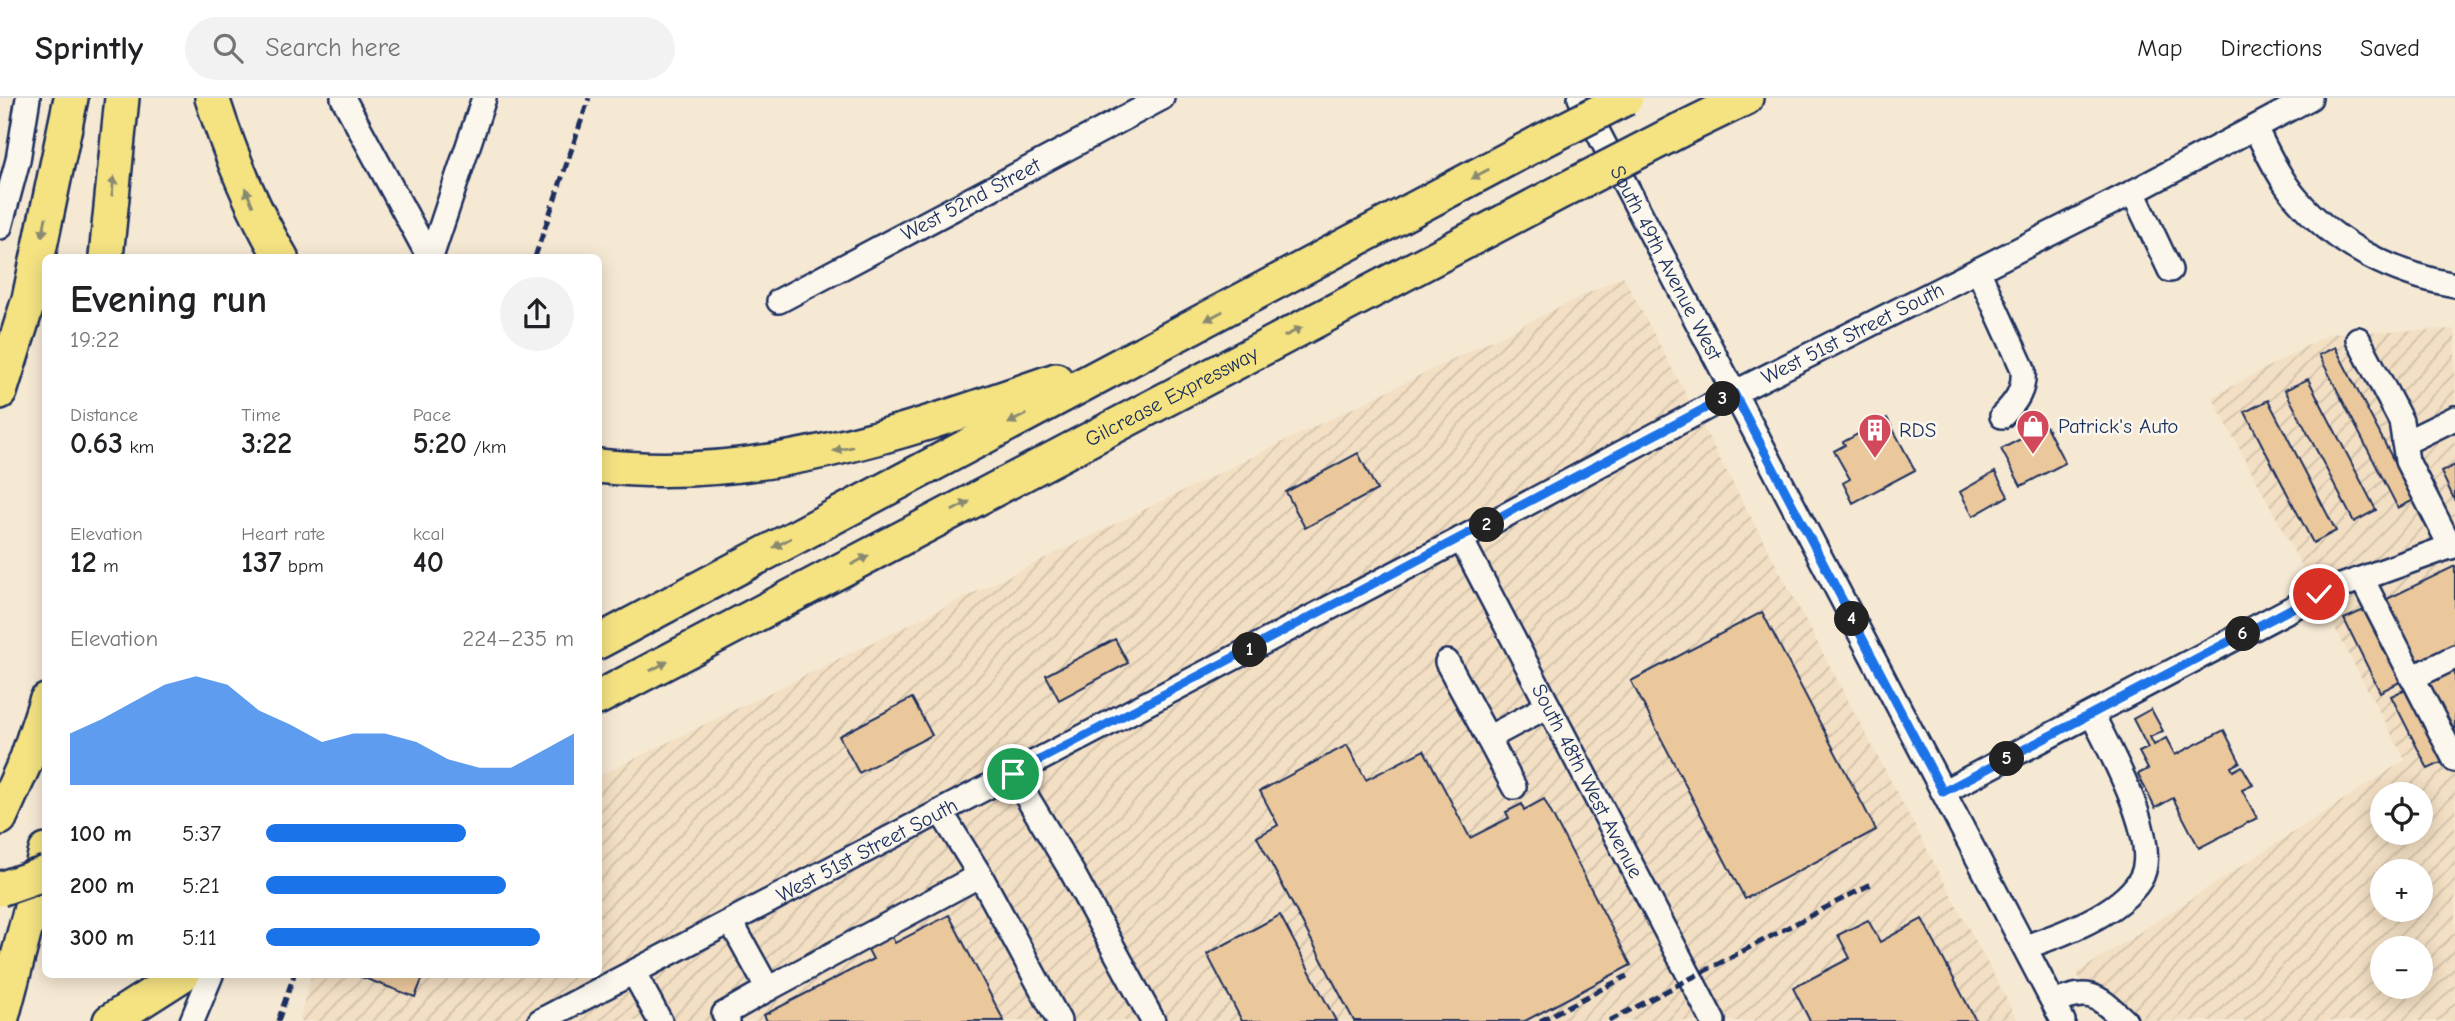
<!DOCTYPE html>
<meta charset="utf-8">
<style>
body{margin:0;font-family:"Comic Neue",sans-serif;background:#f2f2f2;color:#202124;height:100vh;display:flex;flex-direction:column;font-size:26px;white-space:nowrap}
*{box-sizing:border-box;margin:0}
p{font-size:23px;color:#757577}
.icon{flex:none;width:38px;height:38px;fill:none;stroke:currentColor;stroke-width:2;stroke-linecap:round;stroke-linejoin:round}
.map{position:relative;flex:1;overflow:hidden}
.drawer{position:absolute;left:42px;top:156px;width:560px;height:724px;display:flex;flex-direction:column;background:#fff;border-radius:10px;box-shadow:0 4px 18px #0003}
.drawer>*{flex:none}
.fabs{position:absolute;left:2370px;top:684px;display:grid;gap:14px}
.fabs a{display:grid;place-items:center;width:63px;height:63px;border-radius:50%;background:#fff;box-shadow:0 4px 18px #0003;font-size:35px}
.pin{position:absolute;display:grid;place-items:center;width:60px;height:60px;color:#fff;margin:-30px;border:4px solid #fff;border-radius:50%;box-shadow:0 2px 7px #0007}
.km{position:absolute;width:35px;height:35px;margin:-18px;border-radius:50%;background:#222;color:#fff;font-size:19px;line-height:35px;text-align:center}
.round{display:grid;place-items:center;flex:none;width:74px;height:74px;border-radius:37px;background:#f2f2f2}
.summary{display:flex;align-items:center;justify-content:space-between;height:119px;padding:0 28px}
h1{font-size:38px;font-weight:700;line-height:52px}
.stats{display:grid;grid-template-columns:repeat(3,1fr);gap:10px;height:119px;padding:7px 28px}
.stats div{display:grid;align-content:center}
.stats b{font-size:30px;font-weight:700}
.stats small{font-size:19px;font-weight:400}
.stats p{font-size:19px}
.chart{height:196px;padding:14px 28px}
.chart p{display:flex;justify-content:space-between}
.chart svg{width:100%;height:126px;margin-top:7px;fill:#1a73e8;opacity:.7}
ul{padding:0 28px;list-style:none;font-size:23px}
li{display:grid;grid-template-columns:112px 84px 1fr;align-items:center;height:52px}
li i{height:18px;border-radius:9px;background:#1a73e8}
header{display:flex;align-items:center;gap:42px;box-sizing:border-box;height:98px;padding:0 35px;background:#fff;border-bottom:2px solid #e0e0e0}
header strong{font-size:33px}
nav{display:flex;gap:38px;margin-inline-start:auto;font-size:24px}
.search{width:490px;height:63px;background:#f2f2f2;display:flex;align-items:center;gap:18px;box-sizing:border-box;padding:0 24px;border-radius:38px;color:#757577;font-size:26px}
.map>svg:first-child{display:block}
.industrial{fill:url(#industrial-furrows);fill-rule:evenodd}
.building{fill:#ebc89c;stroke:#1b2f5e;stroke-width:2}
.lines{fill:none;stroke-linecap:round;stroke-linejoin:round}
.minor-casing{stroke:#1b2f5e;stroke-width:28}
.highway-casing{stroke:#1b2f5e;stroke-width:38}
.minor{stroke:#fbf7ec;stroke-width:23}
.highway{stroke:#f5e382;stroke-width:33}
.rail{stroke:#1b2f5e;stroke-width:5;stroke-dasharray:10 5;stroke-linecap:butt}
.highway-bridge-casing{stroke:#1b2f5e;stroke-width:38;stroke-linecap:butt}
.highway-bridge{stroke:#f5e382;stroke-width:33}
.oneway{fill:#888970}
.route-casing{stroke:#fff;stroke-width:14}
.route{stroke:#1a73e8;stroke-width:9}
.labels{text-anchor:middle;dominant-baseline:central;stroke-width:5;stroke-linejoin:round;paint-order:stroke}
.street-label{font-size:21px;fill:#1b2f5e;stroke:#fbf7ec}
.poi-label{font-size:21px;fill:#1b2f5e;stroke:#fbf7ec;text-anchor:start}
</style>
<header>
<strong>Sprintly</strong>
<div class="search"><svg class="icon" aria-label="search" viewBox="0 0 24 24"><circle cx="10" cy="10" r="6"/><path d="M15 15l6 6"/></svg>Search here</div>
<nav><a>Map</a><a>Directions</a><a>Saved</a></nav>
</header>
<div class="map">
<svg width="2455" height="923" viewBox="0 0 2455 923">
<defs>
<pattern id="industrial-furrows" width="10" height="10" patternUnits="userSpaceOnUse" patternTransform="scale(1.75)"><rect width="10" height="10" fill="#f3dfc3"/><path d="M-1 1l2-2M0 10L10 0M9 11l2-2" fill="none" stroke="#d0c0aa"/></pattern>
</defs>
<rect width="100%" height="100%" fill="#f6e9d4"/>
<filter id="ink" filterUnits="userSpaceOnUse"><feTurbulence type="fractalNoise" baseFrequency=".0143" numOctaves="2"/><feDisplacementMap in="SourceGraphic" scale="14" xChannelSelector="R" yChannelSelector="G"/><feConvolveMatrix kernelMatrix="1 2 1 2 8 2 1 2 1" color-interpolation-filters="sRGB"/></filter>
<g filter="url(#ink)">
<path class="industrial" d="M1623 178 2018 923H299L311 877H598L599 678Z
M2455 231V923H2103L2077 875 2405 662 2212 299 2331 235ZM2382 696H2420V735H2382ZM2382 774H2420V812H2382ZM2382 850H2420V889H2382Z"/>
<path class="building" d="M2335 249 2414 402 2398 410 2319 257Z
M2308 281 2376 412 2354 424 2285 292Z
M2268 302 2336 433 2313 445 2245 314Z
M1887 320 1915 372 1853 405 1843 385 1850 381 1834 353 1845 347 1843 344Z
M2046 328 2065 365 2021 388 2001 351Z
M1358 355 1377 392 1305 430 1286 394Z
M2455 367V403L2441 374Z
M1995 374 2008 398 1973 418 1960 394Z
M2455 468V546L2416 565 2385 502Z
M2366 511 2402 583 2380 594 2344 521Z
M1762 514 1876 732 1745 801 1631 583Z
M1115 541 1128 565 1059 602 1046 577Z
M2455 570V644L2426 585Z
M2406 591 2443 664 2428 671 2391 598Z
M912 600 932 637 859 675 839 638Z
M2151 611 2163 633 2150 639 2154 647 2166 640 2175 657 2224 632 2240 664 2231 669 2233 673 2242 668 2253 687 2242 692 2257 720 2199 750 2173 700 2155 710 2138 676 2148 671 2139 654 2148 650 2133 621Z
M1347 647 1366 682 1424 652 1470 740 1509 720 1506 714 1522 706 1524 712 1544 701 1631 867 1525 923H1354L1257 739 1278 727 1260 693Z
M949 817 1004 923H767L764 917 873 861 867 850 891 837 895 845Z
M1280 817 1336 923H1242L1207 856Z
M1922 821 1976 923H1810L1793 890 1850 860 1838 837 1868 822 1880 844Z
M356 877H424L415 899Z"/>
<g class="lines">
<defs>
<g id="minor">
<path d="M343 0 429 159"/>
<path id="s1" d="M1580 0 2063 923"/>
<path d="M2255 30C2267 53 2279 80 2296 100 2337 148 2394 176 2455 187"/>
<path d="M2133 94 2170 172"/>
<path d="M0 129 18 62 28 0"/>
<path d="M431 159 484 0"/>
<path d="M1978 172 2023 271C2025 292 2016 304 2002 318"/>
<path id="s2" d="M779 203 1162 0"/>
<path d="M2358 241 2401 323 2407 363 2451 449"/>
<path d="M2404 345 2455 320"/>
<path id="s3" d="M1461 441 1713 923"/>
<path d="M2362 481 2455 662"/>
<path d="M1447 564 1488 640 1548 608"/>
<path d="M2412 580 2455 559"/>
<path d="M1488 640 1514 689"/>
<path d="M1013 676 1072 774 1153 923"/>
<path d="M1943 694 2319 496 2455 447"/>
<path d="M941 714 980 777 1059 923"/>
<path d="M2025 849C2061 837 2119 816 2140 782 2163 745 2109 652 2092 616"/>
<path d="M634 875 660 923"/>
<path d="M768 891 980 777"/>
<path d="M2054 905C2091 889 2097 898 2125 923"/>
<path d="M192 923 211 877"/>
<path id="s4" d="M540 923 1461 441 1734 295 2133 94 2310 0"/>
<path d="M728 923 724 916 768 891 731 824"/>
</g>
<g id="highway">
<path d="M212 0C230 56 251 109 281 159"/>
<path d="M1680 32 1746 0"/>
<path d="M106 159 122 0"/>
<path d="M0 294 29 201 71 0"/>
<path d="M598 368C761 386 905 334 1056 282"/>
<path d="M598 544 1540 44"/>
<path id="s5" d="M598 600 1564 92"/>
<path d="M0 720 27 660 46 603"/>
<path d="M1 923 46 753"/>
<path d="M110 923 182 877"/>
</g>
</defs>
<use href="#minor" class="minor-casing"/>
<use href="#highway" class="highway-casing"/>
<use href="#minor" class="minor"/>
<use href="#highway" class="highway"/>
<path class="rail" d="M535 159 589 0
M278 923 294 877
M1540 923 1627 878
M1609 923 1871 786"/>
<defs>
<path id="highway-bridge" d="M1540 44 1626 0
M1564 92 1680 32
M0 791 46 775"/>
</defs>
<use href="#highway-bridge" class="highway-bridge-casing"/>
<use href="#highway-bridge" class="highway-bridge"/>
</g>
<defs><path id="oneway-solid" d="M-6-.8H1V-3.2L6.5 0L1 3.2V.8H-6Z" transform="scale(1.75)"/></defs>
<g class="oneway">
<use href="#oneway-solid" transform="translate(1480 76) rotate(152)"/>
<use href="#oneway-solid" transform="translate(113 88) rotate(-84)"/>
<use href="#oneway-solid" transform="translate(249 99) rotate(-113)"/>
<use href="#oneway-solid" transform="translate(44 129) rotate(102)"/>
<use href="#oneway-solid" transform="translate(1214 218) rotate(152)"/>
<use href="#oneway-solid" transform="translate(1293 234) rotate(-27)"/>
<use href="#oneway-solid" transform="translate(1017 321) rotate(152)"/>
<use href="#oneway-solid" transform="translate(843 351) rotate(168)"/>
<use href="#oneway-solid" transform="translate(961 408) rotate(-28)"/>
<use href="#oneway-solid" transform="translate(782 445) rotate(152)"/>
<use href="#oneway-solid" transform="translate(860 462) rotate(-28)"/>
<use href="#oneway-solid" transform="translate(659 568) rotate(-28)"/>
</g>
</g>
<g class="lines" filter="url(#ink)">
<defs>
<path id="route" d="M1013 676 1734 295 1943 694 2319 496"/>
</defs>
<use href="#route" class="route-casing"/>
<use href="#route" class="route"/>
</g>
<defs>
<symbol id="shop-pin" viewBox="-11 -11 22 30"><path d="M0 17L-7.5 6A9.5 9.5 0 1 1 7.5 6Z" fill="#d1495b" stroke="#fbf7ec"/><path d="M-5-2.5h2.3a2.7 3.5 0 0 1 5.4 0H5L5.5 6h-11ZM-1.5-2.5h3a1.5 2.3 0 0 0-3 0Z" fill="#fff"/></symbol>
<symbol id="building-pin" viewBox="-11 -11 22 30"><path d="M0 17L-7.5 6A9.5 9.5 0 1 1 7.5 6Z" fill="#d1495b" stroke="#fbf7ec"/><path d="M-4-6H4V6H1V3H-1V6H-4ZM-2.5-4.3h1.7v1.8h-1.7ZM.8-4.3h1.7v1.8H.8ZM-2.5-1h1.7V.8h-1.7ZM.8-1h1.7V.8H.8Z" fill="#fff"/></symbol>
</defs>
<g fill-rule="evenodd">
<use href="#shop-pin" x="2014" y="309" width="38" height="52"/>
<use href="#building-pin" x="1856" y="313" width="38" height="52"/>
</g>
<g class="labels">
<g class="street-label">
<text stroke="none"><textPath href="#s2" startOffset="217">West 52nd Street</textPath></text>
<text stroke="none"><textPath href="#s1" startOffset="186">South 49th Avenue West</textPath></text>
<text stroke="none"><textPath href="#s4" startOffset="1482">West 51st Street South</textPath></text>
<text stroke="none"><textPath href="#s5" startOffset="648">Gilcrease Expressway</textPath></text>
<text stroke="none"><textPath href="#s3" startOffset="273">South 48th West Avenue</textPath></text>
<text stroke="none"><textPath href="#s4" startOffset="369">West 51st Street South</textPath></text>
</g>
<g class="poi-label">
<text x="2058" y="328">Patrick's Auto</text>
<text x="1899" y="332">RDS</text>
</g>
</g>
</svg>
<div class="fabs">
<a><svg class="icon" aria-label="locate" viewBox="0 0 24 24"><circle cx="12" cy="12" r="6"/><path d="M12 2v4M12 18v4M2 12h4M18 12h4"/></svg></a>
<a>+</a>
<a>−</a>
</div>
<div class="pin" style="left:1013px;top:676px;background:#1e9e55"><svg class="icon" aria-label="arrive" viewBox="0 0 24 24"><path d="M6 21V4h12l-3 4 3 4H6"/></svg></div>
<div class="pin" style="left:2319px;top:496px;background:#d93025"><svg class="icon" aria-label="check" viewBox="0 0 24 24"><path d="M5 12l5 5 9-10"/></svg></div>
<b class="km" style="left:1250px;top:552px">1</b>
<b class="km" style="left:1487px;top:427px">2</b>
<b class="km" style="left:1723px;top:301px">3</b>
<b class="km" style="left:1852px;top:521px">4</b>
<b class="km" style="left:2007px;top:661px">5</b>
<b class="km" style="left:2243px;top:536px">6</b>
<section class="drawer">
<div class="summary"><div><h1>Evening run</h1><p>19:22</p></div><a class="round"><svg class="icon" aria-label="share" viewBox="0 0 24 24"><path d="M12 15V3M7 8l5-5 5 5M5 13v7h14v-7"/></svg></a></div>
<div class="stats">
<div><p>Distance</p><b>0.63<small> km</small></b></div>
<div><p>Time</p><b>3:22</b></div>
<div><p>Pace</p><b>5:20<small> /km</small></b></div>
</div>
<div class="stats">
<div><p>Elevation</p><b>12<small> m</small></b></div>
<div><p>Heart rate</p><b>137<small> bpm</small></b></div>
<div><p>kcal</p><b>40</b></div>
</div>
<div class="chart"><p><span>Elevation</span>224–235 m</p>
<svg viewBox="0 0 160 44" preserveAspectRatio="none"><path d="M0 44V26L10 21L20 15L30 9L40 6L50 9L60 18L70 23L80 29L90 26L100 26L110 29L120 35L130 38L140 38L150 32L160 26V44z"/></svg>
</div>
<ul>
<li><b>100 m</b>5:37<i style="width:65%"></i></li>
<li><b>200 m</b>5:21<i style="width:78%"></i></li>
<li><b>300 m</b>5:11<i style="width:89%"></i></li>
</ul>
</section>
</div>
